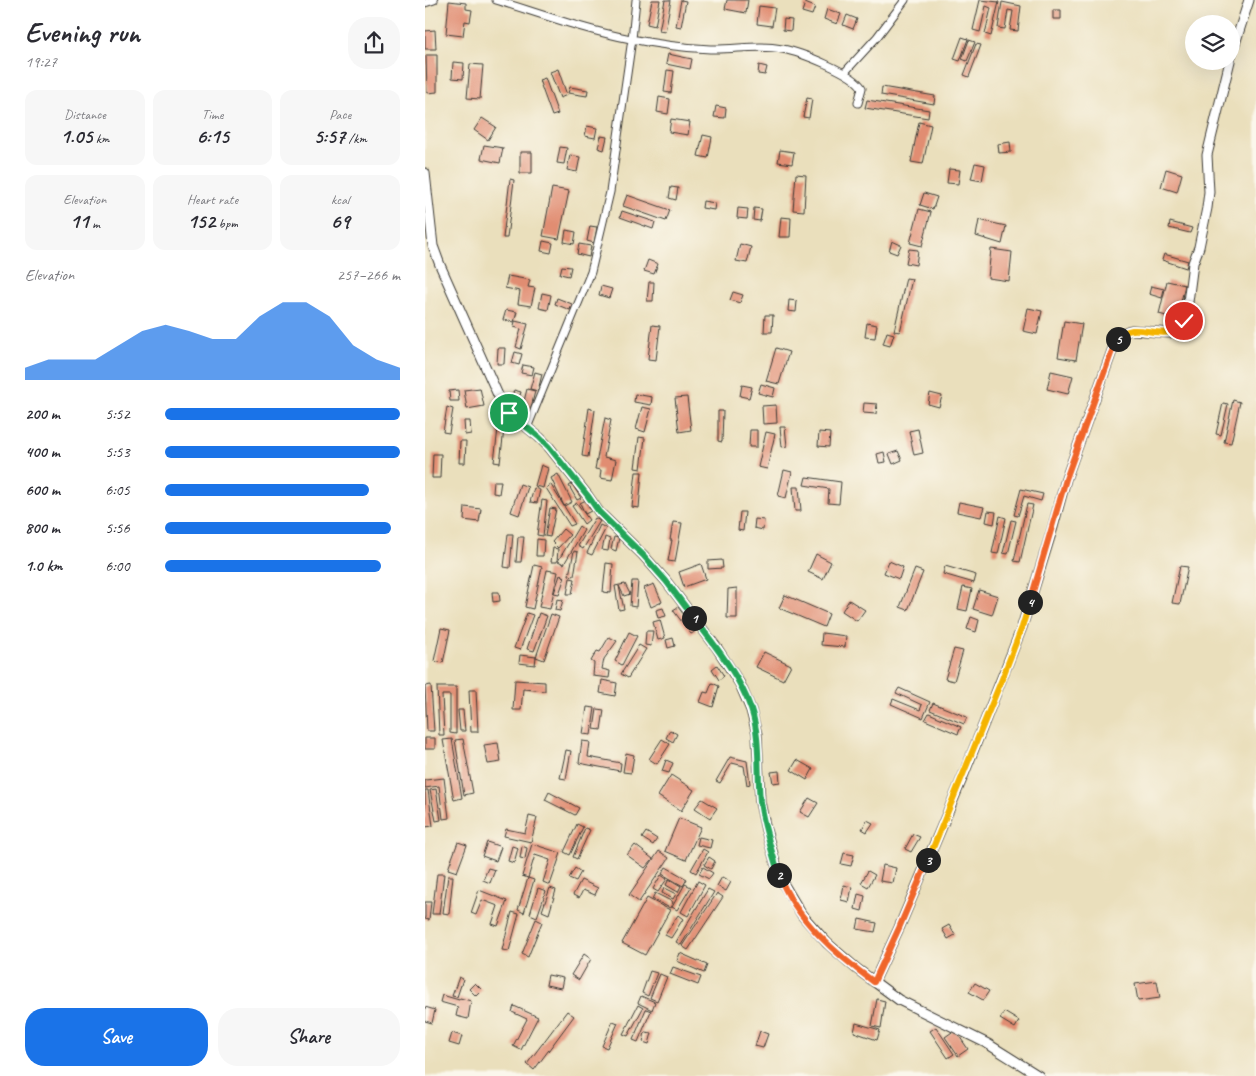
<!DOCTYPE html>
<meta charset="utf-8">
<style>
body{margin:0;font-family:Caveat,sans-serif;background:#f7f7f7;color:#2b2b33;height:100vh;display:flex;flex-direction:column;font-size:19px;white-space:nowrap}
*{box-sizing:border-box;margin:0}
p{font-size:16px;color:#7c7c81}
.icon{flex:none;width:28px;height:28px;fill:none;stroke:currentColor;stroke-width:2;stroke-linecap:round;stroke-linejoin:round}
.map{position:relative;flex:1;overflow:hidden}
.details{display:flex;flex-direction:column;background:#fff;width:425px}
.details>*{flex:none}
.buttons{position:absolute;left:760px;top:15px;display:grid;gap:10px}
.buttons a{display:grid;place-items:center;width:55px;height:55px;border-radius:50%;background:#fff;box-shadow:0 5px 20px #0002;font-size:25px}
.pin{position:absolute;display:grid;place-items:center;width:42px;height:42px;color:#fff;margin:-21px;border:2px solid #fff;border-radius:50%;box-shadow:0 1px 5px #0007}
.km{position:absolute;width:25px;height:25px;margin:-12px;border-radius:50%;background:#222;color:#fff;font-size:14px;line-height:25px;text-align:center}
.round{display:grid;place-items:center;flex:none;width:52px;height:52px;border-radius:20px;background:#f7f7f7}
.headline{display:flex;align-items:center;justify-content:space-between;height:85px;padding:0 25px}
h1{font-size:28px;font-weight:700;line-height:38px}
.figures{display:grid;grid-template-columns:repeat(3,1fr);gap:8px;height:85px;padding:5px 25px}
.figures div{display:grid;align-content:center;border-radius:12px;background:#f7f7f7;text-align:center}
.figures b{font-size:21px;font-weight:700}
.figures small{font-size:14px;font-weight:400}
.figures p{font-size:14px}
.chart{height:140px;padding:10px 25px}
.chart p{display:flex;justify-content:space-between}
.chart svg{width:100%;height:90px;margin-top:5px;fill:#1a73e8;opacity:.7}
.primary-button{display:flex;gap:10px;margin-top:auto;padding:10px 25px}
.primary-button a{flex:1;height:58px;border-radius:20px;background:#1a73e8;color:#fff;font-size:20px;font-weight:700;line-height:58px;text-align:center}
.primary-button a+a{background:#f7f7f7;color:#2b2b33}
ul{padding:0 25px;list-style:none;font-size:16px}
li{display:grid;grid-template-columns:80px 60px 1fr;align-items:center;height:38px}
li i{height:12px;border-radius:6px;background:#1a73e8}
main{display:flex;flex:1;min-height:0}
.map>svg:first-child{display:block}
.building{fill:#e18d72}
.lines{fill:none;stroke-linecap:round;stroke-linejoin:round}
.minor-casing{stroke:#3b3934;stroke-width:9}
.tertiary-casing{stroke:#3b3934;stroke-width:11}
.minor{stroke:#fff;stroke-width:7}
.tertiary{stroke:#fff;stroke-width:9}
.split-1-casing{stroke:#fff;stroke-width:10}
.split-2-casing{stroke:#fff;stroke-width:10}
.split-3-casing{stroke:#fff;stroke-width:10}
.split-4-casing{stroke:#fff;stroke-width:10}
.split-5-casing{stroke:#fff;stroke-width:10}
.split-6-casing{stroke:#fff;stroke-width:10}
.split-1{stroke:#22a559;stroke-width:6}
.split-2{stroke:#22a559;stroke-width:6}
.split-3{stroke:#f0652b;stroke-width:6}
.split-4{stroke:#f5b400;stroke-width:6}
.split-5{stroke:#f0652b;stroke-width:6}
.split-6{stroke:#f5b400;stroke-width:6}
</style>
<main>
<section class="details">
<div class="headline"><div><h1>Evening run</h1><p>19:27</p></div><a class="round"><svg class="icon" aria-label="share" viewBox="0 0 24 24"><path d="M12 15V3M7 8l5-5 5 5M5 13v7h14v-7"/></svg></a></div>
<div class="figures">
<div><p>Distance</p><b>1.05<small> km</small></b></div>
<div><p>Time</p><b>6:15</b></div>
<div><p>Pace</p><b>5:57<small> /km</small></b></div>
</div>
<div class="figures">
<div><p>Elevation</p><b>11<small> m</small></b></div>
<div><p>Heart rate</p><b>152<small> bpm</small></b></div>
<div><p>kcal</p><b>69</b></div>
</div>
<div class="chart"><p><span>Elevation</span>257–266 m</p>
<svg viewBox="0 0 160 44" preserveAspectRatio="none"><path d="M0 44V38L10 34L20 34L30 34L40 27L50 20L60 17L70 20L80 24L90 24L100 13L110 6L120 6L130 13L140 27L150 34L160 38V44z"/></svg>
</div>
<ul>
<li><b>200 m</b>5:52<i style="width:100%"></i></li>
<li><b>400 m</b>5:53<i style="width:100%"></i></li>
<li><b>600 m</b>6:05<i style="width:87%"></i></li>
<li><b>800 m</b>5:56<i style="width:96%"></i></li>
<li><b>1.0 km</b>6:00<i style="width:92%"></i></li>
</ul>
<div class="primary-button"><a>Save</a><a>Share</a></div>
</section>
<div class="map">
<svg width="831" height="1076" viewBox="0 0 831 1076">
<rect width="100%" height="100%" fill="#fbf7ec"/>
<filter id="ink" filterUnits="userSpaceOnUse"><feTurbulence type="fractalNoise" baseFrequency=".02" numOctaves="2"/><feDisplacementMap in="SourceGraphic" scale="10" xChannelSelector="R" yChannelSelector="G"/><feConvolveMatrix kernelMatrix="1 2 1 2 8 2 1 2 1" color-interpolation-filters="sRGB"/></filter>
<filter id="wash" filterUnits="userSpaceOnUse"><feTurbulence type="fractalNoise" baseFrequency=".0096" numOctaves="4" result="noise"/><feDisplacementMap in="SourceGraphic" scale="20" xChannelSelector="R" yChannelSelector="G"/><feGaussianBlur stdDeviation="1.12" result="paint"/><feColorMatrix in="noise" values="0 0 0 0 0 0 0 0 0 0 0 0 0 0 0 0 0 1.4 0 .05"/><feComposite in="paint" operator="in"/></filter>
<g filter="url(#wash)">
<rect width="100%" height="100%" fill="#eadfbc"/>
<g id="blocks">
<path class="building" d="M227 0H235L230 26 222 24Z
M240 0H246L240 32 234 31Z
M256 0 261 1 256 27 251 26Z
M302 0H323L321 13 300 9Z
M555 0 574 2 566 36 560 34 566 8 561 6 555 32 548 30Z
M24 1 41 3V9L47 10 45 22 40 21 38 36 21 34Z
M577 2 596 6 593 31 585 30 588 11 583 10 580 29 573 28Z
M380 3 390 7 387 15 377 12Z
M334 6 350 8 347 26 332 24Z
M402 9 416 14 412 24 399 19Z
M628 10H636V19H628Z
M422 15 432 19 428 29 418 25Z
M359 19 367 20 366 31 358 30Z
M10 30 11 49H0V31Z
M537 37 543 39 535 61 529 59Z
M544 40 550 42 542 61 537 59Z
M551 44 556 45 544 77 539 75Z
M243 54 267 59 265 69 241 64Z
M1 55H12V92L2 93Z
M28 62 39 63 38 79 27 78Z
M45 64 58 65 55 99 42 98Z
M334 65 342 67 340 75 333 74Z
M133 69 142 95 135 98 125 72Z
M242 70 249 71 246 93 239 92Z
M120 78 133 114 127 116 114 80Z
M145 87 163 90 162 96 143 93Z
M457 87 510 96 509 104 456 95Z
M234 97 245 99 243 114 232 112Z
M382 98 387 99 384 118 378 117Z
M442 100 504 110 503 118 440 108Z
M291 106 301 108 300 118 289 117Z
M57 118 71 127 63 140 49 130Z
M246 119 265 122 263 135 244 132Z
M494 122 506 125 498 164 486 162Z
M162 126 172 128 170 138 160 136Z
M278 135 287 137 283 158 273 156Z
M176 136 182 137 179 150 173 148Z
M585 142 586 152 574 153 573 144Z
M59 145 78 148 75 163 56 159Z
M135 147 142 148 139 164 132 163Z
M355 150 369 152 367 164 353 162Z
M95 152H107V173H95Z
M145 155 155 157 152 172 142 170Z
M550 163 560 165 557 181 546 179Z
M524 169 535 170 533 184 522 183Z
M741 169 757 174 752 192 736 187Z
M371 174 381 175 379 211 368 210Z
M85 179 89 180 82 238H78Z
M246 187 253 188 251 200 244 198Z
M127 188 144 191 134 239 118 236Z
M499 193 512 197 508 209 495 205Z
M202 195 245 210 241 221 198 206Z
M278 201 290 203 289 210 277 208Z
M313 208 323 209 322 219 312 218Z
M329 208 337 209 335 221 328 220Z
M494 209 506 212 497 246 485 243Z
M197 211 230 222 228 229 195 217Z
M356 217 366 218 365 237H354Z
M554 220 581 226 577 244 551 236Z
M745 222 767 228 765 233 744 228Z
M165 226 172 227 169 243 162 241Z
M141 230 151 232 149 244 139 242Z
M118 241 128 243 126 253 116 251Z
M467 241 476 245 472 254 464 251Z
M154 244 166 246 164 257 152 254Z
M315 244 326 247 322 263 311 261Z
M484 249 493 250 491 265 481 263Z
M566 249 587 252 584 281 563 278Z
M739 254 763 261 761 268 737 260Z
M223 260 233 264 229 274 219 271Z
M137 266 146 267 144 276 135 274Z
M83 276 105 280 103 287 110 288 106 306 93 304 95 291 80 288Z
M481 278 487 279 475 332 469 331Z
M742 281 760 285 753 314 746 312 745 317 734 314Z
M224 282H229L228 301H222Z
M176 286 187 289 184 298 174 295Z
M726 286 739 289 737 298 724 294Z
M308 292 318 295 315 303 305 300Z
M117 293 126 295 123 310 114 308Z
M132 298 147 304 145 310 130 304Z
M364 300 372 301 371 312 363 311Z
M603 308 617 311 612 334 598 331Z
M81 310 92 312 89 322 78 320Z
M340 315H348L347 332H339Z
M90 321 103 324 96 349 91 347 96 329 89 327Z
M639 321 657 324 651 360 633 357Z
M442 323 452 325 450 338 440 337Z
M227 325 235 326 231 360 223 359Z
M462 332 469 334 465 346 458 344Z
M73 348H80L79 364H72Z
M351 348 364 352 354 384 341 381Z
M90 352 97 354 94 365 87 363Z
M98 365 109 367 107 375 96 373Z
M626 371 648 376 643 394 622 389Z
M110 372 117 374 113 391 105 389Z
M336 384 350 388 348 397 333 393Z
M317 385 327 387 324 398 315 396Z
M55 388 59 406 42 409 39 390Z
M102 389 110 391 105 412 97 409Z
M33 390 34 401H25L24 391Z
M89 390 96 392 93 401 86 399Z
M505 393 517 396 514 407 503 404Z
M210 394 227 397 226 405 209 402Z
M262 397 266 430 254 432 250 398Z
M808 400 815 402 806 443 799 442Z
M439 403 452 404 451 414 438 413Z
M798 403 803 404 796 435 791 434Z
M351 405 352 423 338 424 337 406Z
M22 407 28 409 24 433 18 432Z
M217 407 226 409 220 432 211 429Z
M164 408 170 410 163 457 157 456Z
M293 411H298L297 442 293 441Z
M180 418 186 420 179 457 191 460 187 480 175 478 176 470 170 469Z
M74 420 80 421 75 463 69 462Z
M39 421H45L46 434 40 435Z
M355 427H360L362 446 357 447Z
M493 429 498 453 489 455 484 431Z
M325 430H332V447H324Z
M341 432 350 434 342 469 333 467Z
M394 432 405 433 404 447 393 446Z
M214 437 220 438 216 469 210 468Z
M35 441H41L40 463H34Z
M473 451 477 460 468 464 464 454Z
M459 452 461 462 454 463 452 454Z
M8 454H16L15 478H7Z
M116 465 123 468 118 488 110 486Z
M359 470 367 472 361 498 353 496Z
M211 472H217L214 508 207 507Z
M133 474 147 502 139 506 126 478Z
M381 477 416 482 414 504 403 503 404 489 379 485Z
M69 481H76L74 494 68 493Z
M95 484 103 487 94 515 86 512Z
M147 484 156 498 152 500 144 486Z
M126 485 150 524 145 526 121 488Z
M368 487H374L376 511H370Z
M109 488 115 490 112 503 105 502Z
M596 489 618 494 616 501 599 496 593 516 589 515Z
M117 500 122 501 118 536 112 535Z
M161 500 166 511 160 514 155 503Z
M534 502 559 507 556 517 532 512Z
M152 503 164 520 159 524 147 506Z
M602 504 608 505 595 562 589 561Z
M40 507 56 509 54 522 39 520Z
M125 508 131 509 125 537 120 536Z
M563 511 571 512 569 524 561 522Z
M315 512H320L318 531 313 530Z
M575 516 581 518 573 554 567 553Z
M170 518 175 521 158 549 153 546Z
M330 519 339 520 338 530 329 528Z
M586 520 591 521 583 554 578 553Z
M248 522 257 523 250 562 243 561 247 540H245Z
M175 525 181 528 167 555 162 553Z
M154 526 159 530 139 564 133 561Z
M138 529 145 535 133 548 127 542Z
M83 534H88L85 568 79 567Z
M93 537H99L96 562H91Z
M180 537 185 539 183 551 177 550Z
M189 537 194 538 191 551 186 549Z
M112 539 119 540 118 556H111Z
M128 548 133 549 132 562H126Z
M149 551 153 552 149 576 144 575Z
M391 554 406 562 398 579 383 572Z
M297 560 298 568 283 569V561Z
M464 561 478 567 474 579 459 573Z
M181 563 188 564 186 593 178 592Z
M276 564 281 579 259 587 254 572Z
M109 565 117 567 108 609 100 607Z
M520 566 551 575 549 583 518 574Z
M755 566 763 567 755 604 747 603Z
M490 569 498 572 483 610 475 607Z
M122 570 133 572 125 609 114 607Z
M135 575 140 577 134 594 129 593Z
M145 578 150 579 147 594H142Z
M207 581H213L211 607 205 606Z
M200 584 205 594 199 596 194 586 199 609 194 610 190 586Z
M229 584 237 602 226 607 219 588Z
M538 587 547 589 542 611 533 609Z
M312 588V618H302L303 589Z
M554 590 573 596 567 615 548 609Z
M67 592H74L75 601 68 602Z
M360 595 404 614 399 627 354 608Z
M132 599 138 600 135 611 130 610Z
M424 600 440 610 432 621 417 611Z
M253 607 271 631 266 634 248 610Z
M238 608 241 616 233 618 231 610Z
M102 613 108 615 95 650 89 648Z
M114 613 122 616 109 651 102 649Z
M126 614 134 617 119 660 111 657 110 665 94 663 95 655 111 657Z
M546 617 554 620 551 632 542 629Z
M235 620 240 638 233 640 228 622Z
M16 628 25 630 18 663 9 661Z
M221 631H228L226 646 220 645Z
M204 632 212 636 197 665 190 661Z
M397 633 421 636 420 647 396 645Z
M184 637 192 641 179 659 177 669 185 671 184 678 168 676 169 663 166 661 172 651 175 652Z
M248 638 250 646 243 648 241 640Z
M214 645 221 649 203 678 196 674Z
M529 649 538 651 529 681 520 679Z
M339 652 366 665 358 680 331 667Z
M292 665 299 676 294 680 287 669Z
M90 680 120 682V691L98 689 96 710H88Z
M177 680 192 683 190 696 175 693Z
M287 683 294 686 288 707 275 702 279 692 283 693Z
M6 685 9 731H2L0 686Z
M12 687H31V734L25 733V695H17L19 735H14Z
M474 688 505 702 498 718 466 704 468 699 495 710 497 705 471 693Z
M44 690H51L53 732H46Z
M508 703 542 717 539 724 505 710Z
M162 707 170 708 166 735 158 734Z
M172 709 179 710 176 730 169 729Z
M33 710H38L40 731H35Z
M504 713 536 727 533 734 500 720Z
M245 730 252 734 248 742 241 738Z
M0 738H10V749H0Z
M27 739 37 798 29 800 18 740Z
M38 739 48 793 39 795 30 740Z
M237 739 245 744 232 764 224 759Z
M157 741 165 742 163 757 196 763 195 771 154 763Z
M73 743 76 762 63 764 59 745Z
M141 750 146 751 141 779 135 778Z
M201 753 209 755 206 773 198 772Z
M305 757 322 761 325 784 322 785 319 766 307 763 295 783 291 781Z
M241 760 248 763 244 773 237 771Z
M372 760 388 769 382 780 366 770Z
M354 771 355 782 348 783 346 772Z
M246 775 269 790 256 811 233 796Z
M19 778 24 818 18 819 14 786 0 788V780Z
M11 789 16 820 11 821 5 790Z
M0 790H3L8 826 0 827Z
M124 792 154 808 150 815 120 800Z
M384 798 393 803 384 817 375 812Z
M277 799 292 808 285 818 270 808Z
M104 816 112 818 106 842 79 836 81 829 100 833Z
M254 818 276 827 261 860 240 851Z
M442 820 448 823 442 832 437 829Z
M152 824 158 827 145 855 139 852Z
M160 828 165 830 152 859 148 857Z
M221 832 232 839 228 845 217 838Z
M488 834 495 837 486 852 480 849Z
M274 837 287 840 285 848 272 845Z
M33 842 42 845 32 872 23 869Z
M62 842 76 847 71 861 57 856Z
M107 844 136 853 125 885 118 882 125 860 110 855 103 878 109 880 99 913 93 910 103 878 97 876Z
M210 845 228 859 220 868 202 855Z
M87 846 93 848 89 863 83 861Z
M97 846 102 848 100 859 95 858Z
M278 849 283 852 271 873 266 870Z
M234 851 244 858 214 902 204 895Z
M419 853 429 855 426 866 416 864Z
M284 857 290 861 286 869 279 865Z
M458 865 471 868 468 883 455 881Z
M241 867 262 879 258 886 237 874Z
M278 867 288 873 284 879 274 874Z
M63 868 70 870 65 883 58 880Z
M150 868 156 872 151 881 144 878Z
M443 871 450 875 443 887 436 883Z
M12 874H19L14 914H7Z
M236 875 242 879 233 892 228 889Z
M23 876H28L24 914 18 913Z
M297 877 306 882 301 891 292 886Z
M244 879 256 886 253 892 241 885Z
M156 880 173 888 170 895 158 890 154 898 148 895Z
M273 881 280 885 263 916 256 912Z
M260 884 266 887 252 910 247 907Z
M419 885 427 887 424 902 416 900Z
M113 888 121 891 112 917 105 914Z
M125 888 131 890 124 914 117 911Z
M239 888 251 894 248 899 237 893Z
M283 889 289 892 256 945 251 942Z
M54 890 82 901 73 926 67 924 73 906 57 900 51 915 46 913Z
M230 893 248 902 245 908 227 899Z
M292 893 298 897 263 950 257 946Z
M433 894 440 896 437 911 430 909Z
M222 898 245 910 220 955 197 943Z
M0 902H6L4 920 0 919Z
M87 912 94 914 84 951 77 950Z
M253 915 258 919 246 938 240 935Z
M111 919 117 922 103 957 97 954Z
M434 919 452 923 450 932 432 929Z
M524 925 530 935 523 939 517 929Z
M255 953 282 965 279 973 252 961Z
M159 954 166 959 154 980 146 975Z
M248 967 276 977 273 985 245 974Z
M225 971 232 973 223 996 217 993Z
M235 974 242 977 232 1001 225 998Z
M123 975 138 978 136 988 121 985Z
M34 977 38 979 32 997 27 996Z
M732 981 735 998 713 1001 710 984Z
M50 983 57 990 51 996 44 989Z
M550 983 564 991 558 1000 544 992Z
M17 995 34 1000 35 998 46 1001 43 1019 31 1016 33 1007 15 1002Z
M216 996 230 1002 227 1010 213 1003Z
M452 999 460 1001 456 1028 447 1026Z
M213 1005 218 1008 203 1036 198 1034Z
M89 1006 113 1017 96 1050 88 1046 102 1019 87 1012Z
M0 1007 10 1010 7 1023 0 1021Z
M221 1009 226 1011 213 1042 208 1040Z
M142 1011 149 1016 109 1070 102 1064Z
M579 1012 594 1021 590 1028 575 1019Z
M188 1021 193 1023 182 1048 177 1046Z
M431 1023 455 1030 452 1040 429 1032Z
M511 1027 529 1054 523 1058 505 1031Z
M530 1030 543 1049 533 1056 520 1037Z
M335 1031 343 1034 338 1048 330 1046Z
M220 1032 227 1033 224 1044 218 1042Z
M27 1033 37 1036 34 1046 24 1043Z"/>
</g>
</g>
<g filter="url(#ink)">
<use href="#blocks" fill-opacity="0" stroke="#3b3934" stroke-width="1"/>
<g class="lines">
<defs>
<path id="minor" d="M71 0C116 14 160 30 206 39 231 44 259 48 285 49 309 50 334 44 357 49 375 52 429 73 437 88L433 103
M0 3 9 0
M420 72 452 37 480 0
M102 428 166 272 185 192 207 39 211 0"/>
<path id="tertiary" d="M806 56 824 0
M0 173 8 246 15 265 73 395 84 413 114 437 124 447 163 496 174 512 218 555 241 581 292 648 315 684 326 710 332 734 335 802 341 830 355 878 377 915 402 943 432 969 474 1000 563 1044 614 1076
M449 982 474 928 539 774 597 627 628 527 641 479 687 351C692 341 695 332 707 330L745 333 755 327 759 321 763 302 768 263 774 247 782 208 784 192 782 155 805 61"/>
</defs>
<use href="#minor" class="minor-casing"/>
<use href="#tertiary" class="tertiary-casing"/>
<use href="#minor" class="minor"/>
<use href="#tertiary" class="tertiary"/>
</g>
</g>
<g class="lines" filter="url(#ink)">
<defs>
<path id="split-1" d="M84 413 114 437 124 447 163 496 174 512 218 555 241 581 269 618"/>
<path id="split-2" d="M269 618C291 647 314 675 326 709 336 738 332 770 335 801 338 826 347 851 354 875"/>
<path id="split-3" d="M354 875C371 920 412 955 449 982L474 928 503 860"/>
<path id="split-4" d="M503 860 577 679 597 627 605 602"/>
<path id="split-5" d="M605 602 641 479 687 351 693 339"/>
<path id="split-6" d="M693 339C709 315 742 349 759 321"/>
</defs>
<use href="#split-1" class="split-1-casing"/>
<use href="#split-2" class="split-2-casing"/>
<use href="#split-3" class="split-3-casing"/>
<use href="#split-4" class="split-4-casing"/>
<use href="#split-5" class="split-5-casing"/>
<use href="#split-6" class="split-6-casing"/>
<use href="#split-1" class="split-1"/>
<use href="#split-2" class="split-2"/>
<use href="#split-3" class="split-3"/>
<use href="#split-4" class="split-4"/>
<use href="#split-5" class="split-5"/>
<use href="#split-6" class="split-6"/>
</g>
</svg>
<div class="buttons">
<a><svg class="icon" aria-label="layers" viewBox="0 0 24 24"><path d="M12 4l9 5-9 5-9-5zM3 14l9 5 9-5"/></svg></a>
</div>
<div class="pin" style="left:84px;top:413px;background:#1e9e55"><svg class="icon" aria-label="arrive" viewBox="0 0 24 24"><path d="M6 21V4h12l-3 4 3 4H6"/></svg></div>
<div class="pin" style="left:759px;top:321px;background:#d93025"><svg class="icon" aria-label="check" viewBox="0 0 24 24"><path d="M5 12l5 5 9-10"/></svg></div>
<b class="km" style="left:269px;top:618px">1</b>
<b class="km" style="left:354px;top:875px">2</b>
<b class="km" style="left:503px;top:860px">3</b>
<b class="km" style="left:605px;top:602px">4</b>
<b class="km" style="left:693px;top:339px">5</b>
</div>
</main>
